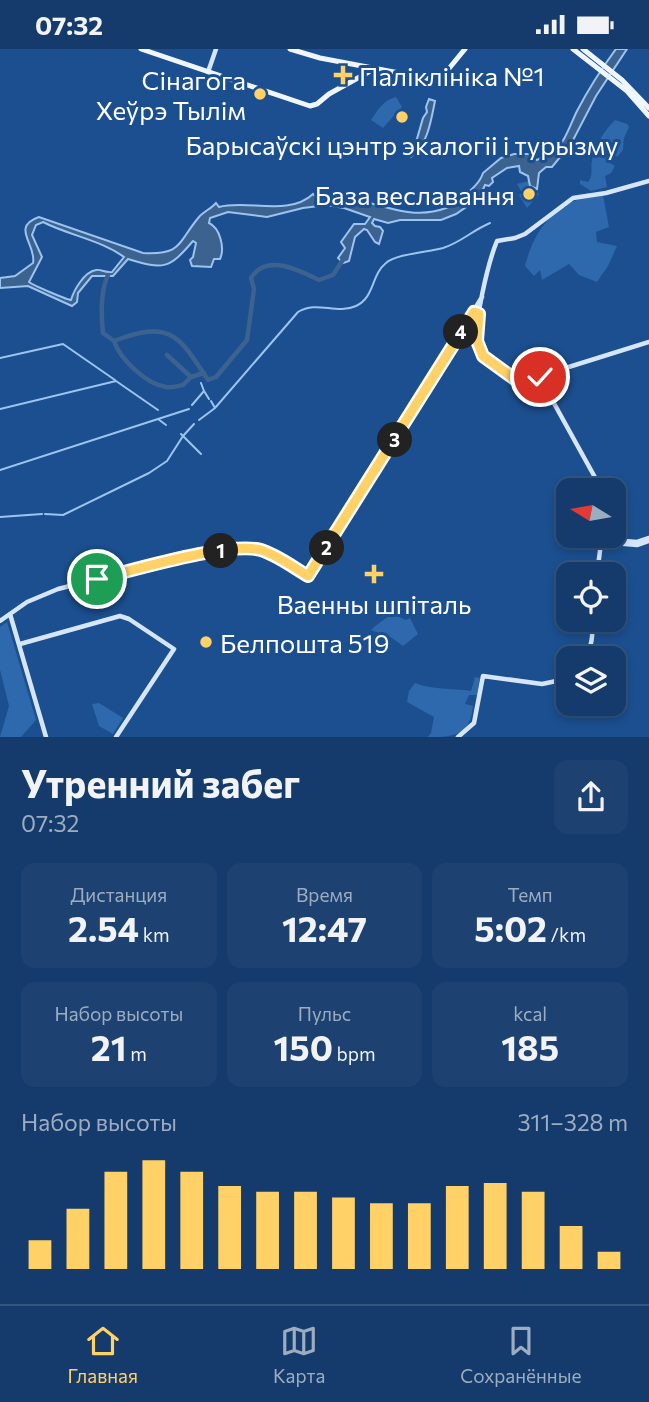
<!DOCTYPE html>
<html lang="ru">
<meta charset="utf-8">
<style>
body{margin:0;font-family:Commissioner,sans-serif;background:#1d4271;color:#f1f3f6;height:100vh;display:flex;flex-direction:column;font-size:26px;white-space:nowrap}
*{box-sizing:border-box;margin:0}
p{font-size:23px;color:#9dadc1}
.icon{flex:none;width:38px;height:38px;fill:none;stroke:currentColor;stroke-width:2;stroke-linecap:round;stroke-linejoin:round}
.map{position:relative;height:688px;overflow:hidden}
.drawer{display:flex;flex-direction:column;background:#143b6b;flex:1}
.drawer>*{flex:none}
.needle{width:46px;rotate:281deg}
.buttons{position:absolute;left:556px;top:429px;display:grid;gap:14px}
.buttons a{display:grid;place-items:center;width:70px;height:70px;border-radius:14px;background:#143b6b;box-shadow:0 4px 10px #0003,0 0 0 2px #33557e;font-size:35px}
.pin{position:absolute;display:grid;place-items:center;width:60px;height:60px;color:#fff;margin:-30px;border:4px solid #fff;border-radius:50%;box-shadow:0 2px 7px #0007}
.km{position:absolute;width:35px;height:35px;margin:-18px;border-radius:50%;background:#222;color:#fff;font-size:19px;line-height:35px;text-align:center}
.round{display:grid;place-items:center;flex:none;width:74px;height:74px;border-radius:14px;background:#1d4271}
.head{display:flex;align-items:center;justify-content:space-between;height:119px;padding:0 21px}
h1{font-size:38px;font-weight:700;line-height:52px}
.figures{display:grid;grid-template-columns:repeat(3,1fr);gap:10px;height:119px;padding:7px 21px}
.figures div{display:grid;align-content:center;border-radius:14px;background:#1d4271;text-align:center}
.figures b{font-size:35px;font-weight:700}
.figures small{font-size:19px;font-weight:400}
.figures p{font-size:19px}
.chart{height:196px;padding:14px 21px}
.chart p{display:flex;justify-content:space-between}
.chart svg{width:100%;height:126px;margin-top:7px;stroke:#ffd166;stroke-width:6}
.status{display:flex;justify-content:space-between;align-items:center;height:49px;padding:0 35px;background:#143b6b;direction:ltr}
.status svg{height:19px;fill:currentColor}
.menu{display:flex;justify-content:space-around;align-items:center;height:98px;border-top:2px solid #33557e;background:#143b6b;font-size:19px;color:#9dadc1}
.menu a{display:grid;justify-items:center;gap:4px}
.menu .active{color:#ffd166}
.map>svg:first-child{display:block}
.green{fill:#2e69ad}
.water{fill:#3c6290;stroke:#9cc4f0;stroke-width:2;fill-rule:evenodd}
.lines{fill:none;stroke-linecap:round;stroke-linejoin:round}
.stream{stroke:#9cc4f0;stroke-width:2}
.river{stroke:#3c6290;stroke-width:4.5}
.secondary{stroke:#d6e6fa;stroke-width:4.5}
.primary{stroke:#f0f6ff;stroke-width:5}
.route-casing{stroke:#fff;stroke-width:14}
.route{stroke:#ffd166;stroke-width:9}
.poi-dot{fill:#ffd166;stroke:#1b4f8f;stroke-width:2.5}
.labels{text-anchor:middle;dominant-baseline:central;stroke-width:6;stroke-linejoin:round;paint-order:stroke}
.poi-label{font-size:26px;fill:#fff;stroke:#1b4f8f;text-anchor:start}
</style>
<div class="status"><b>07:32</b><svg viewBox="0 0 49 12"><path d="M0 12V9h3v3zM5 12V6h3v6zM10 12V3h3v9zM15 12V0h3v12zM26 1h20v11H26zM47 4h2v5h-2z"/></svg></div>
<div class="map">
<svg width="649" height="688" viewBox="0 0 649 688">
<rect width="100%" height="100%" fill="#1b4f8f"/>
<path class="green" d="M396 48 402 58 383 79 371 71C378 61 383 51 396 48Z
M615 71 627 75 629 78 624 89 623 101 618 107 610 109V114L615 117 611 124 605 127 607 138 591 142 580 135V131L588 133C594 125 590 120 592 111 595 96 604 82 615 71Z
M528 132 530 138 539 145 527 159 519 146 522 144 517 135Z
M603 146 609 178 596 183 597 193 617 197 608 217 597 233 579 226 569 215 542 231 540 221 534 227 525 217C532 190 544 168 570 154 579 149 593 149 603 146Z
M393 565 406 571 410 569 418 585 403 597 392 589 371 581C375 577 388 567 393 565Z
M7 573 36 671 21 688H0L9 657 0 621V578Z
M475 628 480 629 477 646H469L465 655 473 657C470 687 454 688 428 688L431 684 434 668 407 653 409 642 415 634C432 641 452 639 471 642Z
M99 654 123 669 113 685 99 677 92 655Z"/>
<path class="water" d="M616 0H627L596 47 571 95 552 118H546L539 124 537 140 530 137 528 127 520 123 519 117 507 119 492 129 493 133 489 137 485 136 479 149 456 165 441 171H400L388 174 374 170 372 174 375 177 380 178 383 182 379 195 375 193 367 181 364 180 355 188 349 212 343 214 338 209 345 199 341 193 354 175H365L370 168 344 159 327 156 303 159 267 168 228 163 210 169 209 174C220 179 225 199 220 210H214L211 218 192 217 190 211 193 208 196 194 193 192C169 220 164 221 128 210L113 227H92L78 244 77 253 72 257 28 237 0 239V229L15 227 33 214C37 196 10 178 39 168L143 204C183 206 177 194 199 168 204 162 211 160 216 154L219 158C246 150 289 168 313 145L315 147C362 141 401 176 446 159 452 157 455 153 459 150 468 144 480 134 483 124L501 109 514 105H529L533 101 534 109 537 111C543 107 546 109 552 105 565 94 570 76 577 62 588 41 602 19 616 0ZM43 173C68 186 101 191 124 208L112 223C106 224 101 220 96 221 84 223 74 241 71 251 68 251 34 237 29 233L42 208 32 186 36 176Z
M429 50 435 52C431 71 428 95 412 107L423 69 427 63 426 58Z"/>
<g class="lines">
<path class="stream" d="M0 309 63 295 115 331
M204 342 209 350
M192 356 204 342 201 334
M215 359 298 263C317 251 336 266 356 257 375 248 371 226 386 214 396 205 428 203 443 199 460 194 473 181 490 174
M0 360 116 332 158 361
M199 371 215 359 211 352
M166 376 158 370 189 360
M181 385 183 387 194 375
M0 421 158 370
M45 465 63 466 149 424 167 412 183 387 201 405
M0 468 42 465"/>
<path class="river" d="M108 226C100 243 101 265 103 284L114 292C170 271 178 285 208 331L216 328 247 291 254 240 251 229C266 204 299 221 319 231L333 226 344 209
M114 292C120 310 146 335 166 338 171 339 178 337 183 336L191 328 204 324
M167 306 191 328"/>
<path class="secondary" d="M208 23 216 0
M649 132 606 144 573 149 525 185 515 189 497 192C489 211 472 278 478 298 483 314 508 331 524 332L649 293
M540 329 602 441
M601 490 637 493 649 489
M601 493 637 496 649 492
M597 525 602 486
M10 565 46 688
M0 572 27 553 58 540 146 518 227 501H262L308 527 402 380 482 248
M20 595 120 567 129 570 174 600 116 688
M581 609C594 600 592 585 593 570
M458 688 474 674 483 627 542 635 561 631 569 620"/>
<path class="primary" d="M141 0 310 57 317 55 329 45 374 20
M290 0 320 9 436 31 442 28 465 0
M573 0 627 42 649 67
M583 0 622 31 649 59"/>
</g>
<g class="lines">
<defs>
<path id="route" d="M97 530C131 522 230 492 261 501 277 506 293 518 308 527L474 263 479 265 477 292 483 307 516 331 524 332 540 328"/>
</defs>
<use href="#route" class="route-casing"/>
<use href="#route" class="route"/>
</g>
<g class="poi-dot">
<path d="M339.5 15.5h7v7h7v7h-7v7h-7v-7h-7v-7h7z"/>
<circle cx="260" cy="45" r="7"/>
<circle cx="402" cy="68" r="7"/>
<circle cx="529" cy="145" r="7"/>
<path d="M370.5 514.5h7v7h7v7h-7v7h-7v-7h-7v-7h7z"/>
<circle cx="206" cy="593" r="7"/>
</g>
<g class="labels">
<g class="poi-label">
<text x="359" y="26">Паліклініка №1</text>
<text x="246" y="30" text-anchor="end">Сінагога<tspan x="246" dy="30">Хеўрэ Тылім</tspan></text>
<text x="402" y="95" text-anchor="middle">Барысаўскі цэнтр экалогіі і турызму</text>
<text x="515" y="145" text-anchor="end">База веславання</text>
<text x="374" y="554" text-anchor="middle">Ваенны шпіталь</text>
<text x="220" y="593">Белпошта 519</text>
</g>
</g>
</svg>
<div class="buttons">
<a><svg class="needle" viewBox="-14 -14 28 28"><path d="M0-13l5 13h-10z" fill="#e53935"/><path d="M0 13l5-13h-10z" fill="#9dadc1"/></svg></a>
<a><svg class="icon" aria-label="locate" viewBox="0 0 24 24"><circle cx="12" cy="12" r="6"/><path d="M12 2v4M12 18v4M2 12h4M18 12h4"/></svg></a>
<a><svg class="icon" aria-label="layers" viewBox="0 0 24 24"><path d="M12 4l9 5-9 5-9-5zM3 14l9 5 9-5"/></svg></a>
</div>
<div class="pin" style="left:97px;top:530px;background:#1e9e55"><svg class="icon" aria-label="arrive" viewBox="0 0 24 24"><path d="M6 21V4h12l-3 4 3 4H6"/></svg></div>
<div class="pin" style="left:540px;top:328px;background:#d93025"><svg class="icon" aria-label="check" viewBox="0 0 24 24"><path d="M5 12l5 5 9-10"/></svg></div>
<b class="km" style="left:221px;top:502px">1</b>
<b class="km" style="left:327px;top:499px">2</b>
<b class="km" style="left:395px;top:391px">3</b>
<b class="km" style="left:461px;top:283px">4</b>
</div>
<section class="drawer">
<div class="head"><div><h1>Утренний забег</h1><p>07:32</p></div><a class="round"><svg class="icon" aria-label="share" viewBox="0 0 24 24"><path d="M12 15V3M7 8l5-5 5 5M5 13v7h14v-7"/></svg></a></div>
<div class="figures">
<div><p>Дистанция</p><b>2.54<small> km</small></b></div>
<div><p>Время</p><b>12:47</b></div>
<div><p>Темп</p><b>5:02<small> /km</small></b></div>
</div>
<div class="figures">
<div><p>Набор высоты</p><b>21<small> m</small></b></div>
<div><p>Пульс</p><b>150<small> bpm</small></b></div>
<div><p>kcal</p><b>185</b></div>
</div>
<div class="chart"><p><span>Набор высоты</span>311–328 m</p>
<svg viewBox="0 0 160 44" preserveAspectRatio="none"><path d="M5 44V34M15 44V23M25 44V10M35 44V6M45 44V10M55 44V15M65 44V17M75 44V17M85 44V19M95 44V21M105 44V21M115 44V15M125 44V14M135 44V17M145 44V29M155 44V38"/></svg>
</div>
</section>
<nav class="menu">
<a class="active"><svg class="icon" aria-label="home" viewBox="0 0 24 24"><path d="M3 11l9-7 9 7M6 9v11h12V9"/></svg>Главная</a>
<a><svg class="icon" aria-label="map" viewBox="0 0 24 24"><path d="M3 6l6-2 6 2 6-2v14l-6 2-6-2-6 2zM9 4v14M15 6v14"/></svg>Карта</a>
<a><svg class="icon" aria-label="saved" viewBox="0 0 24 24"><path d="M7 4h10v16l-5-4-5 4z"/></svg>Сохранённые</a>
</nav>
